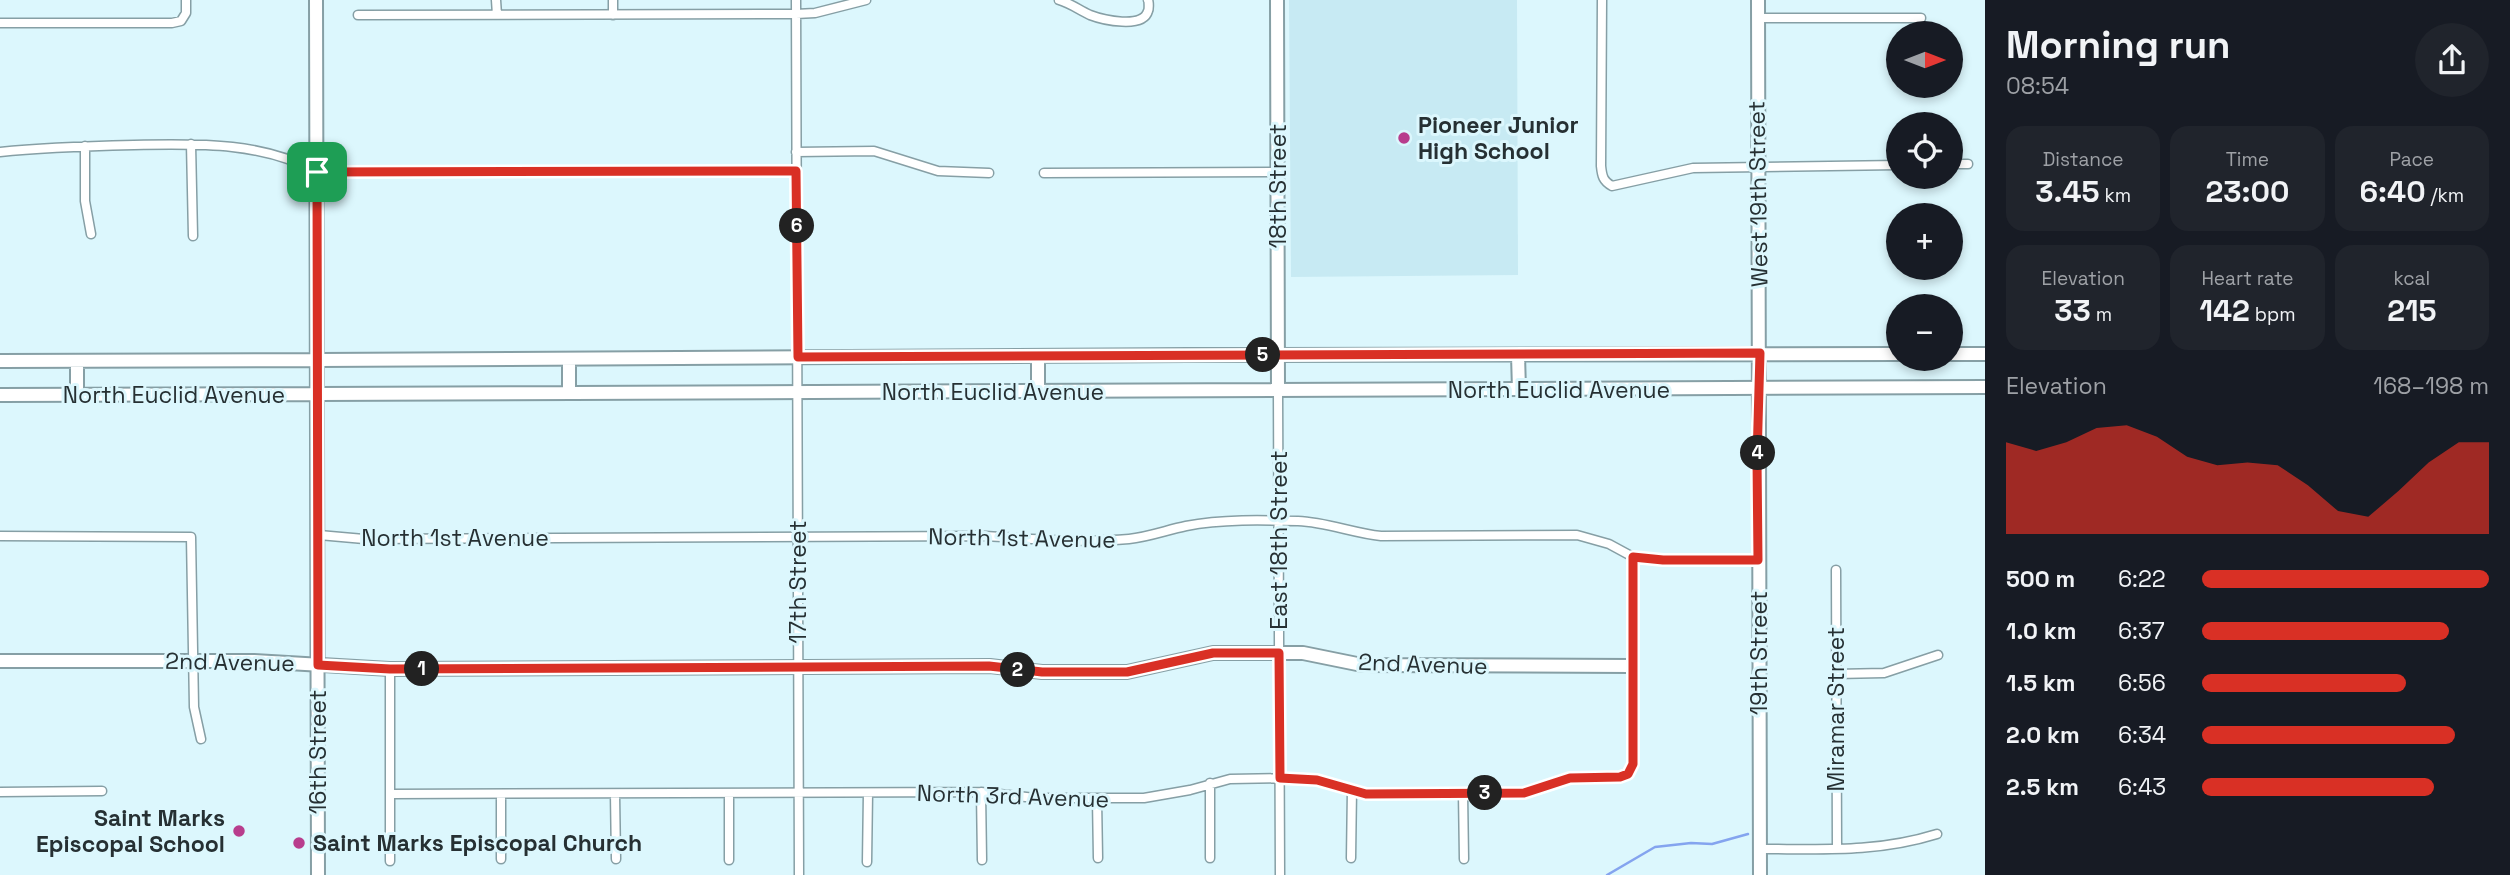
<!DOCTYPE html>
<meta charset="utf-8">
<style>
body{margin:0;font-family:"Space Grotesk",sans-serif;background:#20242c;color:#f1f3f6;height:100vh;display:flex;flex-direction:column;font-size:26px;white-space:nowrap}
*{box-sizing:border-box;margin:0}
p{font-size:23px;color:#9ea1a6}
.icon{flex:none;width:38px;height:38px;fill:none;stroke:currentColor;stroke-width:2;stroke-linecap:round;stroke-linejoin:round}
.map{position:relative;flex:1;overflow:hidden}
.side{display:flex;flex-direction:column;background:#171b24;width:525px}
.side>*{flex:none}
.needle{width:46px;rotate:90deg}
.tools{position:absolute;left:1886px;top:21px;display:grid;gap:14px}
.tools a{display:grid;place-items:center;width:77px;height:77px;border-radius:50%;background:#171b24;box-shadow:0 4px 10px #0003;font-size:35px}
.pin{position:absolute;display:grid;place-items:center;width:60px;height:60px;color:#fff;margin:-30px;border-radius:14px;box-shadow:0 4px 10px #0006}
.km{position:absolute;width:35px;height:35px;margin:-18px;border-radius:50%;background:#222;color:#fff;font-size:19px;line-height:35px;text-align:center}
.round{display:grid;place-items:center;flex:none;width:74px;height:74px;border-radius:37px;background:#20242c}
.overview{display:flex;align-items:center;justify-content:space-between;height:119px;padding:0 21px}
h1{font-size:38px;font-weight:700;line-height:52px}
.figures{display:grid;grid-template-columns:repeat(3,1fr);gap:10px;height:119px;padding:7px 21px}
.figures div{display:grid;align-content:center;border-radius:18px;background:#20242c;text-align:center}
.figures b{font-size:30px;font-weight:700}
.figures small{font-size:19px;font-weight:400}
.figures p{font-size:19px}
.chart{height:196px;padding:14px 21px}
.chart p{display:flex;justify-content:space-between}
.chart svg{width:100%;height:126px;margin-top:7px;fill:#d93025;opacity:.7}
ul{padding:0 21px;list-style:none;font-size:23px}
li{display:grid;grid-template-columns:112px 84px 1fr;align-items:center;height:52px}
li i{height:18px;border-radius:9px;background:#d93025}
main{display:flex;flex:1;min-height:0}
.map>svg:first-child{display:block}
.built{fill:#c7eaf3}
.lines{fill:none;stroke-linecap:round;stroke-linejoin:round}
.stream{stroke:#84a4ef;stroke-width:2.5}
.street-casing{stroke:#869fa5;stroke-width:11}
.secondary-casing{stroke:#869fa5;stroke-width:16}
.primary-casing{stroke:#869fa5;stroke-width:16}
.street{stroke:#fff;stroke-width:8}
.secondary{stroke:#fff;stroke-width:12}
.primary{stroke:#fff;stroke-width:12}
.route-casing{stroke:#fff;stroke-width:14}
.route{stroke:#d93025;stroke-width:9}
.poi-dot{fill:#b83d8d;stroke:#dcf7fd;stroke-width:2.5}
.labels{text-anchor:middle;dominant-baseline:central;stroke-width:6;stroke-linejoin:round;paint-order:stroke}
.poi-label{font-size:23px;font-weight:bold;fill:#263033;stroke:#dcf7fd;text-anchor:start}
.street-label{font-size:23px;fill:#263033;stroke:#dcf7fd}
</style>
<main>
<div class="map">
<svg width="1985" height="875" viewBox="0 0 1985 875">
<rect width="100%" height="100%" fill="#dcf7fd"/>
<path class="built" d="M1289 0H1517L1518 275 1291 277Z"/>
<g class="lines">
<path class="stream" d="M1607 875 1655 847 1691 843 1712 844 1748 834"/>
<defs>
<path id="street" d="M496 0 497 15
M613 0V15
M796 0 799 875
M1059 0C1070 3 1079 10 1090 15 1103 20 1143 29 1148 11 1149 11 1149 1 1148 0
M1602 0 1601 166C1602 176 1603 181 1612 186L1693 168 1899 165
M358 15 796 14 815 13 866 0
M1758 18H1921
M0 23H172L181 21 186 13V0
M191 144 193 236
M85 146V201L91 234
M0 152C45 147 89 146 134 145 195 144 261 141 317 172L796 171
M796 152 874 151 938 171 989 173
M1951 164H1968
M1044 173 1277 172
M1278 391 1280 875
M319 535 364 539 986 536C1034 539 1081 543 1129 539 1148 537 1167 530 1186 526 1222 519 1262 520 1298 521 1326 522 1353 533 1381 536L1577 535 1609 544 1633 557 1663 560H1758
M0 536 191 537 194 707 201 739
M1836 570 1837 849
M1836 674 1884 673 1938 655
M0 792 102 791
M981 792 982 860
M1463 793 1464 859
M391 794 981 792 1035 798H1144L1190 790 1230 779 1296 778 1317 780 1366 794 1524 793 1570 778 1620 777 1628 774 1633 764V557
M501 794V859
M615 794 616 859
M1097 799 1098 858
M1759 849C1822 849 1876 853 1937 834
M1210 858V783
M1351 858 1352 789
M729 860V794
M390 861V669
M867 862 868 793"/>
<path id="secondary" d="M1277 0 1278 391
M1758 0 1760 875
M1951 354H1985
M1518 355 1519 390
M1038 356V392
M569 359V393
M318 360 1188 355 1899 354
M318 394 1985 387
M0 661H254L390 669 990 666 1042 672H1127L1213 653H1303L1362 665 1632 666"/>
<path id="primary" d="M316 0 318 875
M0 361 318 360
M77 361V394
M0 395 318 394"/>
</defs>
<use href="#street" class="street-casing"/>
<use href="#secondary" class="secondary-casing"/>
<use href="#primary" class="primary-casing"/>
<use href="#street" class="street"/>
<use href="#secondary" class="secondary"/>
<use href="#primary" class="primary"/>
</g>
<g class="lines">
<defs>
<path id="route" d="M796 171 798 357 1760 353 1757 459 1758 560H1663L1633 557V764L1628 774 1620 777 1570 778 1524 793 1366 794 1317 780 1280 778 1279 653H1213L1127 672H1042L989 666 390 669 318 665 317 172Z"/>
</defs>
<use href="#route" class="route-casing"/>
<use href="#route" class="route"/>
</g>
<g class="poi-dot">
<circle cx="1404" cy="138" r="7"/>
<circle cx="239" cy="831" r="7"/>
<circle cx="299" cy="843" r="7"/>
</g>
<g class="labels">
<g class="poi-label">
<text x="1418" y="125">Pioneer Junior<tspan x="1418" dy="26">High School</tspan></text>
<text x="225" y="818" text-anchor="end">Saint Marks<tspan x="225" dy="26">Episcopal School</tspan></text>
<text x="313" y="843">Saint Marks Episcopal Church</text>
</g>
<g class="street-label">
<text transform="translate(1278 186) rotate(-90)">18th Street</text>
<text transform="translate(1758 194) rotate(-91)">West 19th Street</text>
<text x="1559" y="390">North Euclid Avenue</text>
<text x="993" y="392">North Euclid Avenue</text>
<text x="174" y="395">North Euclid Avenue</text>
<text x="455" y="538">North 1st Avenue</text>
<text transform="translate(1022 538) rotate(1)">North 1st Avenue</text>
<text transform="translate(1279 540) rotate(-90)">East 18th Street</text>
<text transform="translate(798 582) rotate(-90)">17th Street</text>
<text transform="translate(1759 653) rotate(-90)">19th Street</text>
<text transform="translate(230 662) rotate(1)">2nd Avenue</text>
<text transform="translate(1423 664) rotate(2)">2nd Avenue</text>
<text transform="translate(1836 709) rotate(-90)">Miramar Street</text>
<text transform="translate(318 752) rotate(-90)">16th Street</text>
<text transform="translate(1013 796) rotate(2)">North 3rd Avenue</text>
</g>
</g>
</svg>
<div class="tools">
<a><svg class="needle" viewBox="-14 -14 28 28"><path d="M0-13l5 13h-10z" fill="#e53935"/><path d="M0 13l5-13h-10z" fill="#9ea1a6"/></svg></a>
<a><svg class="icon" aria-label="locate" viewBox="0 0 24 24"><circle cx="12" cy="12" r="6"/><path d="M12 2v4M12 18v4M2 12h4M18 12h4"/></svg></a>
<a>+</a>
<a>−</a>
</div>
<div class="pin" style="left:317px;top:172px;background:#1e9e55"><svg class="icon" aria-label="arrive" viewBox="0 0 24 24"><path d="M6 21V4h12l-3 4 3 4H6"/></svg></div>
<b class="km" style="left:422px;top:669px">1</b>
<b class="km" style="left:1018px;top:670px">2</b>
<b class="km" style="left:1485px;top:793px">3</b>
<b class="km" style="left:1758px;top:453px">4</b>
<b class="km" style="left:1263px;top:355px">5</b>
<b class="km" style="left:797px;top:226px">6</b>
</div>
<section class="side">
<div class="overview"><div><h1>Morning run</h1><p>08:54</p></div><a class="round"><svg class="icon" aria-label="share" viewBox="0 0 24 24"><path d="M12 15V3M7 8l5-5 5 5M5 13v7h14v-7"/></svg></a></div>
<div class="figures">
<div><p>Distance</p><b>3.45<small> km</small></b></div>
<div><p>Time</p><b>23:00</b></div>
<div><p>Pace</p><b>6:40<small> /km</small></b></div>
</div>
<div class="figures">
<div><p>Elevation</p><b>33<small> m</small></b></div>
<div><p>Heart rate</p><b>142<small> bpm</small></b></div>
<div><p>kcal</p><b>215</b></div>
</div>
<div class="chart"><p><span>Elevation</span>168–198 m</p>
<svg viewBox="0 0 160 44" preserveAspectRatio="none"><path d="M0 44V12L10 15L20 12L30 7L40 6L50 10L60 17L70 20L80 19L90 20L100 27L110 36L120 38L130 29L140 19L150 12L160 12V44z"/></svg>
</div>
<ul>
<li><b>500 m</b>6:22<i style="width:100%"></i></li>
<li><b>1.0 km</b>6:37<i style="width:86%"></i></li>
<li><b>1.5 km</b>6:56<i style="width:71%"></i></li>
<li><b>2.0 km</b>6:34<i style="width:88%"></i></li>
<li><b>2.5 km</b>6:43<i style="width:81%"></i></li>
</ul>
</section>
</main>
